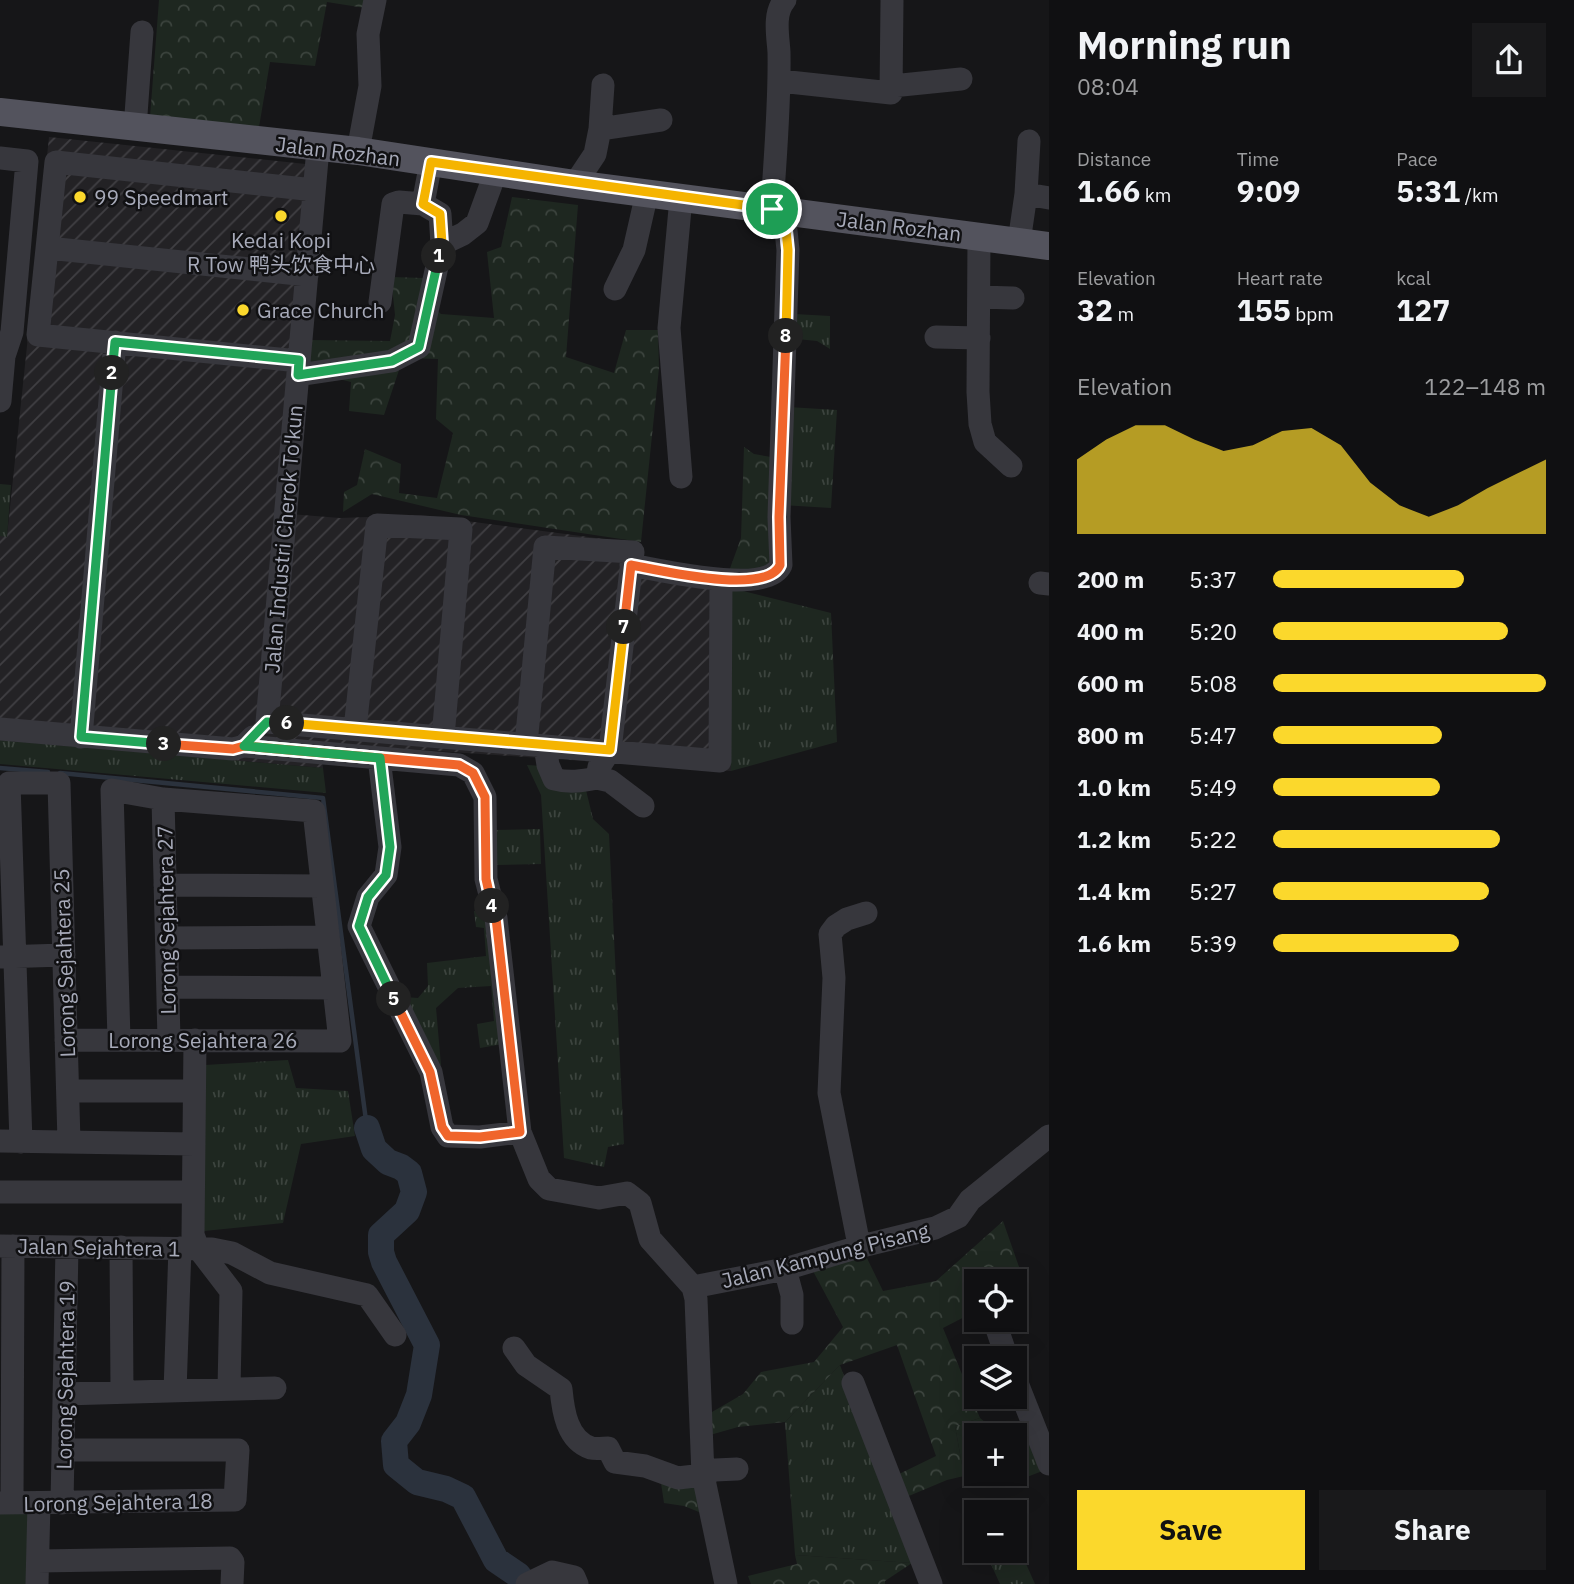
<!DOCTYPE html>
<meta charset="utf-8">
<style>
body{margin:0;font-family:"IBM Plex Sans","Noto Sans SC",sans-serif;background:#19191b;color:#f1f3f6;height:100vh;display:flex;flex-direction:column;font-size:26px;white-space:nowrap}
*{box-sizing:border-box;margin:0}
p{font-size:23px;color:#9c9d9f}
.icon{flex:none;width:38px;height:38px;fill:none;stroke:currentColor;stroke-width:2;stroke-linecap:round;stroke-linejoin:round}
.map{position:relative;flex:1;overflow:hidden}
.sheet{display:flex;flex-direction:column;background:#101012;width:525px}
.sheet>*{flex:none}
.buttons{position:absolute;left:964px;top:1269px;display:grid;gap:14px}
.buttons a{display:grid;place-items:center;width:63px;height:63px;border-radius:0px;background:#101012;box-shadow:0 7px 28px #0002,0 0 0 2px #303032;font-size:35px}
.pin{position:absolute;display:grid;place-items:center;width:60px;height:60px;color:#fff;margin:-30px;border:4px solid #fff;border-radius:50%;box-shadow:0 2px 7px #0007}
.km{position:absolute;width:35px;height:35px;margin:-18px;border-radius:50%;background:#222;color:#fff;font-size:19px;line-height:35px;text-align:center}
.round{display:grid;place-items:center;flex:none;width:74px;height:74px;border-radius:0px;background:#19191b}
.headline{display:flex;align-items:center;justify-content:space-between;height:119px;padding:0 28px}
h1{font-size:38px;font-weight:700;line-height:52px}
.stats{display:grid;grid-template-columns:repeat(3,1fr);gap:10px;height:119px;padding:7px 28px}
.stats div{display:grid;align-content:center}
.stats b{font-size:30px;font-weight:700}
.stats small{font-size:19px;font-weight:400}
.stats p{font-size:19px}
.chart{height:196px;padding:14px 28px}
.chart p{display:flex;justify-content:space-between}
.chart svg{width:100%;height:126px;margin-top:7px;fill:#fbd82c;opacity:.7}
.primary-button{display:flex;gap:14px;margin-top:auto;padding:14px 28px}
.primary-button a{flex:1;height:80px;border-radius:0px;background:#fbd82c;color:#111;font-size:28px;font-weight:700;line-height:80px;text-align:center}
.primary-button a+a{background:#19191b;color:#f1f3f6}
ul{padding:0 28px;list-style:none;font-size:23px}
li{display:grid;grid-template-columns:112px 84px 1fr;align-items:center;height:52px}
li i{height:18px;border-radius:9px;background:#fbd82c}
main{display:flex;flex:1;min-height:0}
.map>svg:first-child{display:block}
.industrial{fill:url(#industrial-furrows)}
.grass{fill:url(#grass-tufts)}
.forest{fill:url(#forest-crowns)}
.park{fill:#1e2720}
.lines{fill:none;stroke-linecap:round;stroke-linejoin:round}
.stream{stroke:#2b323d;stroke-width:4.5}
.river{stroke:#2b323d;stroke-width:26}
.minor{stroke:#37373d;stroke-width:23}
.major{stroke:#53535d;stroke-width:28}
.split-1-casing{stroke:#fff;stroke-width:14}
.split-2-casing{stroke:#fff;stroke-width:14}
.split-3-casing{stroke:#fff;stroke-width:14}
.split-4-casing{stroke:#fff;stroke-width:14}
.split-5-casing{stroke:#fff;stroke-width:14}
.split-6-casing{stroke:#fff;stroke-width:14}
.split-7-casing{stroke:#fff;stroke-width:14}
.split-8-casing{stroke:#fff;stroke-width:14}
.split-9-casing{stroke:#fff;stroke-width:14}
.split-1{stroke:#f5b400;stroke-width:9}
.split-2{stroke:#22a559;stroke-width:9}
.split-3{stroke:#22a559;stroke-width:9}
.split-4{stroke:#f0652b;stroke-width:9}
.split-5{stroke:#f0652b;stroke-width:9}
.split-6{stroke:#22a559;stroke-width:9}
.split-7{stroke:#f5b400;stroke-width:9}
.split-8{stroke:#f0652b;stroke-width:9}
.split-9{stroke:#f5b400;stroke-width:9}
.poi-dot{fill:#fbd82c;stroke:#111113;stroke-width:2.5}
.labels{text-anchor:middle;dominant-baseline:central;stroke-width:5;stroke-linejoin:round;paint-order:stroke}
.street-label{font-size:21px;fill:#a7aab9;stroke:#111113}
.poi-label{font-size:21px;fill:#a7aab9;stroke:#111113;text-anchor:start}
</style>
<main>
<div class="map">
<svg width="1049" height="1584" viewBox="0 0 1049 1584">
<defs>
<pattern id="industrial-furrows" width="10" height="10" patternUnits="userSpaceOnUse" patternTransform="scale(1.75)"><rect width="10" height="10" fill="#232225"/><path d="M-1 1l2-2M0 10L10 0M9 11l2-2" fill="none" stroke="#403f43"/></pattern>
<pattern id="grass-tufts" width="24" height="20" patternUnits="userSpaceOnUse" patternTransform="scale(1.75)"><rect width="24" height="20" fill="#1e2720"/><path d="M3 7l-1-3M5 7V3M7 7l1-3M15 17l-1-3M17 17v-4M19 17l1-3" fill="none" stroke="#3c443e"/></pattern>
<pattern id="forest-crowns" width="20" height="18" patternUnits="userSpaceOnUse" patternTransform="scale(1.75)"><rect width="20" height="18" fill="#1e2720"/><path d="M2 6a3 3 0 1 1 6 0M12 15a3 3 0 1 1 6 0" fill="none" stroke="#3c443e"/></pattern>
</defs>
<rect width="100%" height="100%" fill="#161618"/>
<path class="industrial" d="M49 137 324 166 290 514 340 518 421 515 642 544 637 569 727 587 731 771 320 743 323 768 0 740V536H7Z"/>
<path class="grass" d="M794 314 830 316V349L817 341 797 339Z
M788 407 837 410 831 508 782 505Z
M0 484 11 485 7 537 0 536Z
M727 587 831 613 837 742 731 771Z
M0 740 323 768 326 793 0 764Z
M527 765 542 766 585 786 593 819 609 834 624 1144 608 1147 604 1167 564 1158 541 795Z
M540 829 541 864 495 865 494 830Z
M481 910 492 926 503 1044 480 1048 477 1024 494 1021 491 986 458 988 436 1008 441 1065 431 1066 404 997 418 998 428 986 427 963 486 956 484 928 476 927 474 911Z
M288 1060 296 1088 348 1091 355 1136 301 1144 283 1223 204 1231 205 1065Z
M840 1365 912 1563 795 1555 785 1422Z
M980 1418 1001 1435H976V1472L964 1476 955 1426Z
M1026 1426 1045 1470 1014 1482 1007 1474H1015V1435H1005Z
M1015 1539 1035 1584H1000L985 1551 1015 1550Z"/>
<path class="forest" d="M159 0H365V8L327 2 315 66 270 62 259 127 150 117Z
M512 197 578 205 566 357 614 373 626 330H658L659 368 641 542 461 515 372 494 343 512 344 492 357 485 365 449 401 464 399 493 437 498 453 433 436 419 438 359 403 358 384 415 349 411 351 382 307 371 309 340 390 341 395 315 391 277 423 278 426 300 441 314 494 318 487 252 501 247Z
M744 447 754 454 777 458 773 562 762 573 728 574 741 538Z
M1003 1221 1026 1287 1015 1292V1281H976V1311L943 1328 980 1418 955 1426 964 1476 947 1480 904 1498 895 1476 936 1456 897 1345 840 1365 785 1422 738 1427 710 1435 712 1412 743 1394 761 1372 814 1362 843 1327 813 1271 863 1250 883 1291 936 1281Z
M661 1483 700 1485 704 1514 684 1506 664 1503Z
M795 1555 912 1563 885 1581V1584H751L748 1576 797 1564Z"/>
<path class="park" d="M0 1511 32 1513V1584H0Z"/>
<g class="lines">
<path class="stream" d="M0 768 48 772
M60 773 323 798 367 1128"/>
<path class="river" d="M367 1128 374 1149 388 1162 401 1167 409 1173 414 1192 407 1211 381 1235V1252L384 1262 427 1345 419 1395 408 1423 394 1441 396 1465 417 1482 446 1489 463 1497 496 1560 518 1575 525 1584"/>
<path class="minor" d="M780 81 891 93 892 1
M892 86 961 79
M135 128 142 32
M600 129 603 85
M1029 141 1026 194 1049 198
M358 151 370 86 368 34 375 0
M0 158 27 161 12 332 4 356 0 401
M575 184 595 154 600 129 661 120
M772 209C775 157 780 105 779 52 778 36 773 13 785 0
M979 237 978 392 980 424 985 442 1011 466
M1019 242 1026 194
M442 244 463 234 477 223 496 171
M48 248 307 275
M615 289 634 250 647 193
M979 297 1013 298
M380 302 393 204 399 202 423 204 431 162
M936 337 979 338
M299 361 38 335 56 162 314 190
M298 375 392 361 419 347 442 244 440 214 423 204
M681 477 669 328 681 198
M631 565C660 570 767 596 781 565L779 517 788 250 784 211
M1040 583 1049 584
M267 722 720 761 721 580
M267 722 318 148
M0 729 233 749 244 746 253 737
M355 729 377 525 461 529 443 737
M81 737 115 342
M526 744 545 547 633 552 610 750 599 767 597 778 610 781 643 806
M244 746 459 765 473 773 485 797 486 879 496 918 520 1132 539 1179 549 1189 599 1198 627 1193 640 1203 650 1239 693 1287 696 1299 703 1475 726 1584
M545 746 548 765 554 779C569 783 582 781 597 778
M379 758 390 847 386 875 368 897 359 926 431 1072 442 1127 448 1136 480 1137 520 1132
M163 799 169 1040
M165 885 322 886
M167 938 328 937
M0 957 64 955
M168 987 334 988
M66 1040 340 1041 314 811 163 799 112 790 119 1040
M195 1040 193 1235 198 1248 231 1291 229 1389
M68 1091H194
M0 1141 194 1144
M21 1142 9 783H59L69 1142
M0 1192H193
M0 1246 212 1249 232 1253 270 1273 367 1295 395 1335
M862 1246 857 1235 829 1093 834 978 830 934 836 926 847 919 866 913
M121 1247 122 1392
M785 1269 792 1295V1323
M693 1287 785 1269 862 1246 935 1228 958 1217 970 1200 1049 1136
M994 1320 1007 1358
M514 1348 526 1365 561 1389C563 1411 567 1440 591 1448 596 1449 604 1448 608 1448L615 1462 645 1466 678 1478 703 1475 715 1470 737 1469
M1015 1378 1049 1464
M853 1383 931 1584
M175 1391 180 1248
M64 1394 275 1388
M0 1503 235 1500 238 1450H63
M12 1503 13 1246
M62 1503 67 1247
M38 1561 230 1558 233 1562 232 1584
M37 1584 39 1503
M527 1584 552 1572 574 1577 577 1584"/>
<path class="major" d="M0 112 358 151 575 184 1049 246"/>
</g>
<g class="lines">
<defs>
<path id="split-1" d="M439 256 442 244 440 214 423 204 431 162 772 209"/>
<path id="split-2" d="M112 373 115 342 299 360 298 375 392 361 419 347 439 256"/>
<path id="split-3" d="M112 373 81 737 164 744"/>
<path id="split-4" d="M164 744 233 749 244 746 459 765 473 773 485 797 486 879 492 906"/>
<path id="split-5" d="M394 999 430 1072 442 1127 448 1136 480 1137 520 1132 496 918 492 906"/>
<path id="split-6" d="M287 723 267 722 244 746 380 758 390 847 386 875 368 897 359 926 394 999"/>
<path id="split-7" d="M287 723 610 750 624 627"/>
<path id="split-8" d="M624 627 631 565C659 570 767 596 780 565L779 517 786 336"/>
<path id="split-9" d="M772 209 784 211 788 250 786 336"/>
</defs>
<use href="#split-1" class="split-1-casing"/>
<use href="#split-2" class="split-2-casing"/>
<use href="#split-3" class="split-3-casing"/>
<use href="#split-4" class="split-4-casing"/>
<use href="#split-5" class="split-5-casing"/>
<use href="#split-6" class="split-6-casing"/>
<use href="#split-7" class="split-7-casing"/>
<use href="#split-8" class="split-8-casing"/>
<use href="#split-9" class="split-9-casing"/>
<use href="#split-1" class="split-1"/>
<use href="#split-2" class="split-2"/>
<use href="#split-3" class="split-3"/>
<use href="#split-4" class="split-4"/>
<use href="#split-5" class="split-5"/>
<use href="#split-6" class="split-6"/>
<use href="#split-7" class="split-7"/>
<use href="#split-8" class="split-8"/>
<use href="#split-9" class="split-9"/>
</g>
<g class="poi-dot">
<circle cx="80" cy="197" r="7"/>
<circle cx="281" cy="216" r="7"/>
<circle cx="243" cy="310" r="7"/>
</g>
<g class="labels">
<g class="street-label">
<text transform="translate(338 151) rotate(7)">Jalan Rozhan</text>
<text transform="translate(899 226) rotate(7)">Jalan Rozhan</text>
<text transform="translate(283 539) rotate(-85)">Jalan Industri Cherok To'kun</text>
<text transform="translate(166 920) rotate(-91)">Lorong Sejahtera 27</text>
<text transform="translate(64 963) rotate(-92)">Lorong Sejahtera 25</text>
<text x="203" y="1040">Lorong Sejahtera 26</text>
<text transform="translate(99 1247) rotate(1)">Jalan Sejahtera 1</text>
<text transform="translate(825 1255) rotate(-14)">Jalan Kampung Pisang</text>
<text transform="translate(65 1375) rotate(-89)">Lorong Sejahtera 19</text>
<text transform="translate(118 1502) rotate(-1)">Lorong Sejahtera 18</text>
</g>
<g class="poi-label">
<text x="94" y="197">99 Speedmart</text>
<text x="281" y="240" text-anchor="middle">Kedai Kopi<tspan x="281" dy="24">R Tow 鸭头饮食中心</tspan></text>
<text x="257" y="310">Grace Church</text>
</g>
</g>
</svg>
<div class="buttons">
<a><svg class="icon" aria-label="locate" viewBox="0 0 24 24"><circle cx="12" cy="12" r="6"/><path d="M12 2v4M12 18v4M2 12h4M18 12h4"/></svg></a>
<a><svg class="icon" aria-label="layers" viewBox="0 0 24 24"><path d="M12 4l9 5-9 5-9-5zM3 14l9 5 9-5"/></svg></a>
<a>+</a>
<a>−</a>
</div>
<div class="pin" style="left:772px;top:209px;background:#1e9e55"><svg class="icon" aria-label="arrive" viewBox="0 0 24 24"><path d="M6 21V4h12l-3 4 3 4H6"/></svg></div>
<b class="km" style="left:439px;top:256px">1</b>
<b class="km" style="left:112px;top:373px">2</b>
<b class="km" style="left:164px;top:744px">3</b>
<b class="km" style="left:492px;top:906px">4</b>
<b class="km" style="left:394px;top:999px">5</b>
<b class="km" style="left:287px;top:723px">6</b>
<b class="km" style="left:624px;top:627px">7</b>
<b class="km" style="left:786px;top:336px">8</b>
</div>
<section class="sheet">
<div class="headline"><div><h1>Morning run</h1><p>08:04</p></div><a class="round"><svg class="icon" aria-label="share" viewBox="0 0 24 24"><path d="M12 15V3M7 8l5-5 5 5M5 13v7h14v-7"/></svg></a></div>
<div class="stats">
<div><p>Distance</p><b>1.66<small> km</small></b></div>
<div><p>Time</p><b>9:09</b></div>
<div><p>Pace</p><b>5:31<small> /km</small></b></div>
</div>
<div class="stats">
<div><p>Elevation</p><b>32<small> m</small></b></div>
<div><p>Heart rate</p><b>155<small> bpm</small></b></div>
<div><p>kcal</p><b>127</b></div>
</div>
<div class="chart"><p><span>Elevation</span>122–148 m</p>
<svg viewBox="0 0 160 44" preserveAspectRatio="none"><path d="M0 44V18L10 11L20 6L30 6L40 11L50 15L60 13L70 8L80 7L90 13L100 26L110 34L120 38L130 34L140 28L150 23L160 18V44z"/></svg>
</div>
<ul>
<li><b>200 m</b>5:37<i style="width:70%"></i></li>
<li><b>400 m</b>5:20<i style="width:86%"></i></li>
<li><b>600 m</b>5:08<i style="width:100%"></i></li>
<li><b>800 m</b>5:47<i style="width:62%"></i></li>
<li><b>1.0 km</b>5:49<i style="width:61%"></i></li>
<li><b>1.2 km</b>5:22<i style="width:83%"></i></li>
<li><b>1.4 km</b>5:27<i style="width:79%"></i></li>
<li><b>1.6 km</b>5:39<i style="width:68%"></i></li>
</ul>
<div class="primary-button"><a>Save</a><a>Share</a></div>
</section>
</main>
